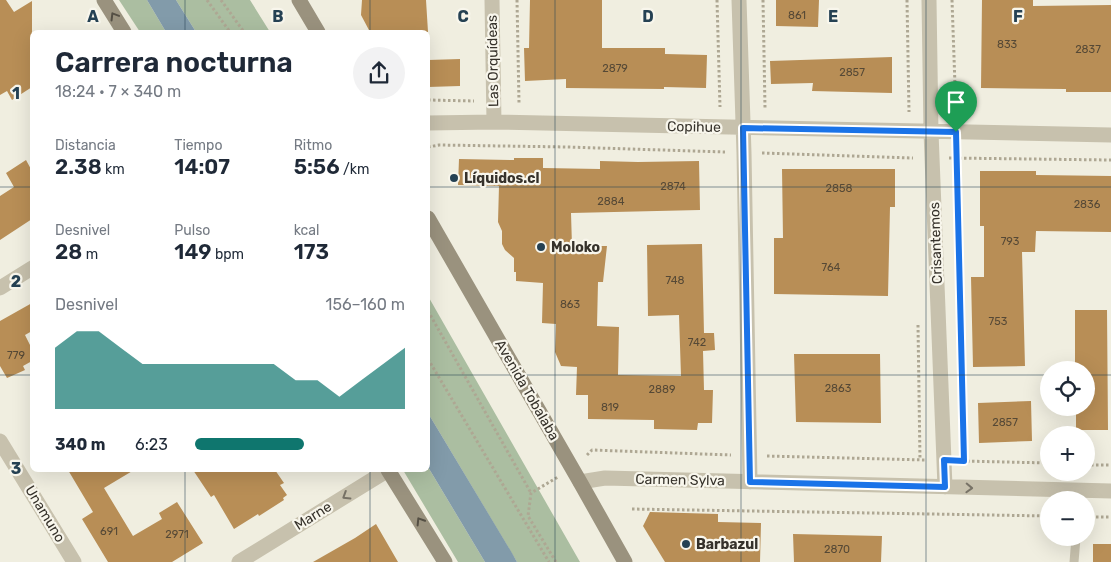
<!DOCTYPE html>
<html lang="es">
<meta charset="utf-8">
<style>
body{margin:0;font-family:Rubik,sans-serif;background:#f2f2f3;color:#1f2937;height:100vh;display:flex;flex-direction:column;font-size:19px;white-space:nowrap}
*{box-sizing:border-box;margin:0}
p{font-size:16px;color:#747a83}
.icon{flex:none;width:28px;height:28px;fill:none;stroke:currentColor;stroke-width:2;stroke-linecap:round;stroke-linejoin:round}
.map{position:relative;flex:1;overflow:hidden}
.drawer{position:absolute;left:30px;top:30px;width:400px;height:442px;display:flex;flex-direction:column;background:#fff;border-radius:8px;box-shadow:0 5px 20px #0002}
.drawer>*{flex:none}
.buttons{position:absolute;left:1040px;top:361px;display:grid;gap:10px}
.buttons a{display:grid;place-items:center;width:55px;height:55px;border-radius:50%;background:#fff;box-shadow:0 5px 20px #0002;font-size:25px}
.pin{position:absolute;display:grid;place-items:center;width:42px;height:42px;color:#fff;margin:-51px -21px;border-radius:50% 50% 50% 0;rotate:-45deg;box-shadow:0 0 5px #0007}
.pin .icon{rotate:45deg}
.round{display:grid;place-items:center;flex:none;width:52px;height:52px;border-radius:26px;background:#f2f2f3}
.summary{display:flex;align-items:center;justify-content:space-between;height:85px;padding:0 25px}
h1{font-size:28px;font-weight:600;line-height:38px}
.figures{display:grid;grid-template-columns:repeat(3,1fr);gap:8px;height:85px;padding:5px 25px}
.figures div{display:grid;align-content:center}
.figures b{font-size:21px;font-weight:600}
.figures small{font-size:14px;font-weight:400}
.figures p{font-size:14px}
.chart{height:140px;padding:10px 25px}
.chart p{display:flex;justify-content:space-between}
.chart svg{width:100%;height:90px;margin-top:5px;fill:#0f766e;opacity:.7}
ul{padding:0 25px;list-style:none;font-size:16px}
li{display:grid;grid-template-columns:80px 60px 1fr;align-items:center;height:38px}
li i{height:12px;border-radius:6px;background:#0f766e}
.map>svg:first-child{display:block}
.green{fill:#abbea1}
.water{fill:#829baa}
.building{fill:#b88e56}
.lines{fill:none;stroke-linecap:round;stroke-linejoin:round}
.path{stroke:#aea793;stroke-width:3;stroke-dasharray:2.5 2.5;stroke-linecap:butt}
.lane{stroke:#c7c1ad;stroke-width:9}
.street{stroke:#c7c1ad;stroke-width:15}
.secondary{stroke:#9a927e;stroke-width:15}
.oneway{stroke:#544f44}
.oneway2{stroke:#777266}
.route-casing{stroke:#fff;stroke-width:10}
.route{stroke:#1a73e8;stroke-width:6}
.grid{fill:none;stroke:#254153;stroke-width:1;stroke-opacity:0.55}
.poi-dot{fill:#254153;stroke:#f8f6ec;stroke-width:2}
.labels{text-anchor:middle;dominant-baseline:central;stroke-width:4.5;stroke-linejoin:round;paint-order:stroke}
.number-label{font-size:11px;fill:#564936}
.street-label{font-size:14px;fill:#36322b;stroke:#f8f6ec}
.poi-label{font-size:14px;font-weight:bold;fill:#36322b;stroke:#f8f6ec;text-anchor:start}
.grid-label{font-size:16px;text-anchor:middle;font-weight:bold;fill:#254153;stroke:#f8f6ec;stroke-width:4.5;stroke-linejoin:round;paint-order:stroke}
</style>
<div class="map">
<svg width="1111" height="562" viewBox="0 0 1111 562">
<rect width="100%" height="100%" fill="#f0eee0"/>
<path class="green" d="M119 0H147L166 32H140Z
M176 0H250L270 32H196Z
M428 296 580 562H517L428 413Z
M428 467 485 562H458L403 470H428Z"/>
<path class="water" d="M147 0H176L196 32H166Z
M428 413 512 553 517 562H485L428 467Z"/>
<path class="building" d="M0 0H6L14 12 32 1V87L12 100 7 91 0 95Z
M362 0H426L428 32H370L361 15Z
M530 0H602V48H665V54L707 55 706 88 664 87V89L566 88V79L525 81 524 48H529Z
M776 0H819L818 27 776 26Z
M982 0H1033V6L1111 5V92H1066V89L981 88Z
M892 57V93L812 91 813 83 771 84 770 61Z
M460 59V86L428 87V60Z
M514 158H543V168L600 169V161L638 162 699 161 700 210 571 213 572 246H607L603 282H598L597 326 619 327 618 375 681 376 679 315 648 316 647 245 702 244 704 333H714L715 350 703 351 704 390H713L712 423H698L697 430 654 429V420L588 419V395H576L577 367 561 366 555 352 556 324 542 323 543 283 516 281V272H514V258L505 250 502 244V231L498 222 499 186 458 185 459 159 514 160Z
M26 160 32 171V219L0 240V196L14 187 6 173Z
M782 169H895V207H890L888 296 774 294V238H783Z
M980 171H1036V175L1111 176V232L1036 231 1035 252H1022L1025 366 973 367 971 277H984V226H980Z
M32 303V331L25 335 32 349V361L23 366 25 370 7 378 0 366V321Z
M1075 310H1107L1108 430H1076V408H1086V370H1075Z
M794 354H880L881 423 796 422Z
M1031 401 1032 441 979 443 978 403Z
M68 470H134L104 488 133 536 162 519 159 513 177 502 203 543 172 562H108L82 519 93 512Z
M193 470H275L284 483 280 485 287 495 283 498 284 500 259 516 258 514 234 529 214 495 211 497Z
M650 512 718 514V522L761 523 760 562H665L643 526Z
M376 524 398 562H313L355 538Z
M793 534 882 536 881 562H794Z
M1093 544H1111V562H1093Z"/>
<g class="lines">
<path class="path" d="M207 0 230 32
M221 0 244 32
M517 0 519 103
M717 0 720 107
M763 0 765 108
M907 0 909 112
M952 0 956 114
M428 100 474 101
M428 147 439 145 567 147 725 152
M957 151 961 362
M762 153 913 158
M949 158 1111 160
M428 311 531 493
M918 325 920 460
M428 359 549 562
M587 455 592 450 731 455
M767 456 926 460
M962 461 1049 463
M1086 465H1111
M632 509 1049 516
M1086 517H1111
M556 562 528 516 531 493 558 477"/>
<path class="lane" d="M1074 562 1076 538"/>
<path class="street" d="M492 0 494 122
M739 0 744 153 750 482
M929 0 931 132 945 487
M428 123 494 122 1111 135
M0 288 32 268
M0 441 74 562
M580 482 605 478 1111 491
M239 562 388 470"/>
<path class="secondary" d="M104 0 124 32
M299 0 318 32
M428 218 580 482 625 562
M388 470 445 562"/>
</g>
<defs><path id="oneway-chevron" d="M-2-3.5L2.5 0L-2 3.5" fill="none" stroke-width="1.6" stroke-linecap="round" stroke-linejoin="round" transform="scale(1.25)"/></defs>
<g class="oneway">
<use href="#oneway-chevron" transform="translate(114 16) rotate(-121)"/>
<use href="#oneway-chevron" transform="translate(420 521) rotate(-122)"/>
</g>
<g class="oneway2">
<use href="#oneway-chevron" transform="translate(969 488) rotate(2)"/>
<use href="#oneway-chevron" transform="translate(346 496) rotate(148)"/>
</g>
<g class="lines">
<defs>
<path id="route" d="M743 128 956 132 964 461 944 460 945 487 750 482Z"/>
</defs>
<use href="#route" class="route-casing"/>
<use href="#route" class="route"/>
</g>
<path class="grid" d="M185 0V32M370 0V32M555 0V562M741 0V562M926 0V562M0 187H32M428 187H1111M0 375H32M428 375H1049M1086 375H1111M185 470V562M370 470V562"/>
<g class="poi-dot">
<circle cx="454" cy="178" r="5"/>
<circle cx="541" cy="247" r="5"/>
<circle cx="686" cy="544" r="5"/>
</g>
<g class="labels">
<g class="number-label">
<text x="797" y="15">861</text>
<text x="1007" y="44">833</text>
<text x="1088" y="49">2837</text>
<text x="615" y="68">2879</text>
<text x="852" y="72">2857</text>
<text x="673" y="186">2874</text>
<text x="839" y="188">2858</text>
<text x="611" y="201">2884</text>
<text x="1087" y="204">2836</text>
<text x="1010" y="241">793</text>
<text x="831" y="267">764</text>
<text x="675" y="280">748</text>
<text x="570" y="304">863</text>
<text x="998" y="321">753</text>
<text x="697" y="342">742</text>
<text x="16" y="355">779</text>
<text x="838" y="388">2863</text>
<text x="662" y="389">2889</text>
<text x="610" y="407">819</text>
<text x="1005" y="422">2857</text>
<text x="109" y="531">691</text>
<text x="177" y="534">2971</text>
<text x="837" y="549">2870</text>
</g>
<g class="street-label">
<text transform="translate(493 61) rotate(-91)">Las Orquídeas</text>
<text transform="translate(694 127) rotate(1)">Copihue</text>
<text transform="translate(936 243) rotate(-92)">Crisantemos</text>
<text transform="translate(527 390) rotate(60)">Avenida Tobalaba</text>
<text transform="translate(680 480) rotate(1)">Carmen Sylva</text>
<text transform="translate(45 514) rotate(59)">Unamuno</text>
<text transform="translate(313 516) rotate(-32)">Marne</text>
</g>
<g class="poi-label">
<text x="464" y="178">Líquidos.cl</text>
<text x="551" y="247">Moloko</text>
<text x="696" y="544">Barbazul</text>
</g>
</g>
<g class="grid-label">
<text x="93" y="22">A</text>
<text x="278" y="22">B</text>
<text x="463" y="22">C</text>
<text x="648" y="22">D</text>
<text x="833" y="22">E</text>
<text x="1018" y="22">F</text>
<text x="16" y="99">1</text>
<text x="16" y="287">2</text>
<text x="16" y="474">3</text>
</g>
</svg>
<div class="buttons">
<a><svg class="icon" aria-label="locate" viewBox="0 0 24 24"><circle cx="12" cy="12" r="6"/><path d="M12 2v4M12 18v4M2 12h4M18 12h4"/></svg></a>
<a>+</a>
<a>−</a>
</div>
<div class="pin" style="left:956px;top:132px;background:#1e9e55"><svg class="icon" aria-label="arrive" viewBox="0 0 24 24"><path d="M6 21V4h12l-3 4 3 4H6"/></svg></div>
<section class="drawer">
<div class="summary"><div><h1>Carrera nocturna</h1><p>18:24 · 7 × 340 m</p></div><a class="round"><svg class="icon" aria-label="share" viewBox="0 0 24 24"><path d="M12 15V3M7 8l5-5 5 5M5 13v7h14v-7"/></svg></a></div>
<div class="figures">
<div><p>Distancia</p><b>2.38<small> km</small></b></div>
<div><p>Tiempo</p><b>14:07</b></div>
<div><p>Ritmo</p><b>5:56<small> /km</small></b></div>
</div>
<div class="figures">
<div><p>Desnivel</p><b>28<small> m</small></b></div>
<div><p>Pulso</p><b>149<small> bpm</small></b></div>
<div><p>kcal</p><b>173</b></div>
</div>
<div class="chart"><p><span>Desnivel</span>156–160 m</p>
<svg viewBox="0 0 160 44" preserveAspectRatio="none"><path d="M0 44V14L10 6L20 6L30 14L40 22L50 22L60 22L70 22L80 22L90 22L100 22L110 30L120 30L130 38L140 30L150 22L160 14V44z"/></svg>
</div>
<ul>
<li><b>340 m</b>6:23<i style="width:52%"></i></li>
</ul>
</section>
</div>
